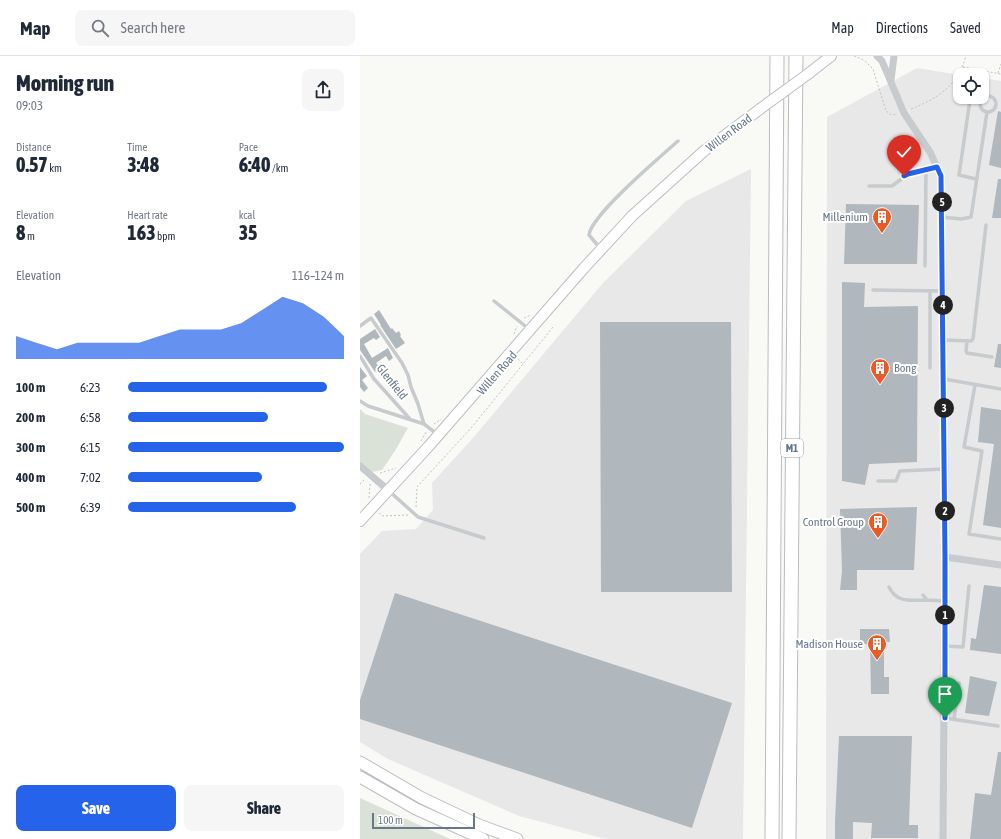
<!DOCTYPE html>
<meta charset="utf-8">
<style>
body{margin:0;font-family:"Asap Condensed",sans-serif;background:#f6f6f7;color:#1f2937;height:100vh;display:flex;flex-direction:column;font-size:15px;white-space:nowrap}
*{box-sizing:border-box;margin:0}
p{font-size:13px;color:#747a83}
.icon{flex:none;width:22px;height:22px;fill:none;stroke:currentColor;stroke-width:2;stroke-linecap:round;stroke-linejoin:round}
.map{position:relative;flex:1;overflow:hidden}
.details{display:flex;flex-direction:column;background:#fff;width:360px}
.details>*{flex:none}
.buttons{position:absolute;left:593px;top:12px;display:grid;gap:8px}
.buttons a{display:grid;place-items:center;width:36px;height:36px;border-radius:8px;background:#fff;box-shadow:0 1px 3px #0004;font-size:20px}
.scale{position:absolute;left:12px;bottom:10px;width:103px;box-sizing:border-box;padding-left:4px;border:2px solid #677889;border-top:0;font-size:11px;line-height:14px;white-space:nowrap;color:#677889;-webkit-text-stroke:3px #fff;paint-order:stroke}
.pin{position:absolute;display:grid;place-items:center;width:34px;height:34px;color:#fff;margin:-41px -17px;border-radius:50% 50% 50% 0;rotate:-45deg;box-shadow:0 0 4px #0007}
.pin .icon{rotate:45deg}
.km{position:absolute;width:20px;height:20px;margin:-10px;border-radius:50%;background:#222;color:#fff;font-size:11px;line-height:20px;text-align:center}
.round{display:grid;place-items:center;flex:none;width:42px;height:42px;border-radius:8px;background:#f6f6f7}
.overview{display:flex;align-items:center;justify-content:space-between;height:68px;padding:0 16px}
h1{font-size:22px;font-weight:800;line-height:30px}
.metrics{display:grid;grid-template-columns:repeat(3,1fr);gap:6px;height:68px;padding:4px 16px}
.metrics div{display:grid;align-content:center}
.metrics b{font-size:20px;font-weight:800}
.metrics small{font-size:11px;font-weight:400}
.metrics p{font-size:11px}
.chart{height:112px;padding:8px 16px}
.chart p{display:flex;justify-content:space-between}
.chart svg{width:100%;height:72px;margin-top:4px;fill:#2563eb;opacity:.7}
.cta{display:flex;gap:8px;margin-top:auto;padding:8px 16px}
.cta a{flex:1;height:46px;border-radius:8px;background:#2563eb;color:#fff;font-size:16px;font-weight:800;line-height:46px;text-align:center}
.cta a+a{background:#f6f6f7;color:#1f2937}
ul{padding:0 16px;list-style:none;font-size:13px}
li{display:grid;grid-template-columns:64px 48px 1fr;align-items:center;height:30px}
li i{height:10px;border-radius:5px;background:#2563eb}
header{display:flex;align-items:center;gap:24px;box-sizing:border-box;height:56px;padding:0 20px;background:#fff;border-bottom:1px solid #e0e1e3}
header strong{font-size:19px}
nav{display:flex;gap:22px;margin-inline-start:auto;font-size:14px}
.search{width:280px;height:36px;background:#f6f6f7;display:flex;align-items:center;gap:10px;box-sizing:border-box;padding:0 14px;border-radius:8px;color:#747a83;font-size:15px}
main{display:flex;flex:1;min-height:0}
.map>svg:first-child{display:block}
.built{fill:#e7e8e7}
.green{fill:#dae1d7}
.building{fill:#b0b7bd}
.lines{fill:none;stroke-linecap:round;stroke-linejoin:round}
.secondary-casing{stroke:#b9bec3;stroke-width:12}
.primary-casing{stroke:#babec2;stroke-width:13}
.highway-casing{stroke:#b9bdc0;stroke-width:15}
.path{stroke:#c0c3c5;stroke-width:1;stroke-dasharray:2 2;stroke-linecap:butt}
.lane{stroke:#c7cbce;stroke-width:3.5}
.street{stroke:#c7cbce;stroke-width:7}
.secondary{stroke:#fff;stroke-width:10}
.primary{stroke:#fff;stroke-width:11}
.highway{stroke:#fff;stroke-width:13}
.secondary-bridge-casing{stroke:#b9bec3;stroke-width:12;stroke-linecap:butt}
.secondary-bridge{stroke:#fff;stroke-width:10}
.route-casing{stroke:#fff;stroke-width:8}
.route{stroke:#2563eb;stroke-width:5}
.labels{text-anchor:middle;dominant-baseline:central;stroke-width:4;stroke-linejoin:round;paint-order:stroke}
.shield{fill:#fff;stroke:#95a0ac;stroke-width:1}
.shield-label{font-size:11px;font-weight:bold;fill:#677889}
.street-label{font-size:12px;fill:#677889;stroke:#fff}
.poi-label{font-size:12px;fill:#677889;stroke:#fff;text-anchor:end}
</style>
<header>
<strong>Map</strong>
<div class="search"><svg class="icon" aria-label="search" viewBox="0 0 24 24"><circle cx="10" cy="10" r="6"/><path d="M15 15l6 6"/></svg>Search here</div>
<nav><a>Map</a><a>Directions</a><a>Saved</a></nav>
</header>
<main>
<section class="details">
<div class="overview"><div><h1>Morning run</h1><p>09:03</p></div><a class="round"><svg class="icon" aria-label="share" viewBox="0 0 24 24"><path d="M12 15V3M7 8l5-5 5 5M5 13v7h14v-7"/></svg></a></div>
<div class="metrics">
<div><p>Distance</p><b>0.57<small> km</small></b></div>
<div><p>Time</p><b>3:48</b></div>
<div><p>Pace</p><b>6:40<small> /km</small></b></div>
</div>
<div class="metrics">
<div><p>Elevation</p><b>8<small> m</small></b></div>
<div><p>Heart rate</p><b>163<small> bpm</small></b></div>
<div><p>kcal</p><b>35</b></div>
</div>
<div class="chart"><p><span>Elevation</span>116–124 m</p>
<svg viewBox="0 0 160 44" preserveAspectRatio="none"><path d="M0 44V30L10 34L20 38L30 34L40 34L50 34L60 34L70 30L80 26L90 26L100 26L110 22L120 14L130 6L140 10L150 18L160 30V44z"/></svg>
</div>
<ul>
<li><b>100 m</b>6:23<i style="width:92%"></i></li>
<li><b>200 m</b>6:58<i style="width:65%"></i></li>
<li><b>300 m</b>6:15<i style="width:100%"></i></li>
<li><b>400 m</b>7:02<i style="width:62%"></i></li>
<li><b>500 m</b>6:39<i style="width:78%"></i></li>
</ul>
<div class="cta"><a>Save</a><a>Share</a></div>
</section>
<div class="map">
<svg width="641" height="783" viewBox="0 0 641 783">
<rect width="100%" height="100%" fill="#f9f9f6"/>
<path class="built" d="M557 12 600 19V41H622V22L641 25V783H466L467 61Z
M391 113 383 783H246L159 760 28 703 0 686V498L22 475 56 473 73 454 72 427 113 382 243 227 326 145Z"/>
<path class="green" d="M0 353 5 358 48 372 36 393 22 414 12 416 0 407Z
M0 742 90 783H0Z"/>
<path class="building" d="M638 55 641 56V112L629 109Z
M638 123H641V162H632Z
M486 148 559 149 557 208H484Z
M482 226 505 227 504 251 558 250 557 406 509 408 505 429 482 425Z
M19 254 31 273 32 272 36 277 39 275 41 279 40 280 45 287 36 293 20 269H21L14 258Z
M240 266H371L372 536H241Z
M15 273 20 281 16 284 14 282 4 288 12 302 28 292 33 302 29 305 26 300 16 307 20 312 15 316 0 294V283Z
M638 288H641V312L634 311Z
M0 311 7 320 2 324 8 332 4 336 0 331Z
M621 351 641 354V472L623 469 634 388 618 386Z
M557 451 554 514H497V534H480L482 515 480 453Z
M624 529 641 531V598L610 594 611 582 616 583Z
M35 537 372 647 332 772 0 663V644Z
M500 573H529L530 586H524V621H529V638H511L510 588H500Z
M610 620 637 626 629 660 605 657Z
M479 680H552L549 769H558V782H511L512 767 493 766V783H475V766Z
M638 696H641V783H610L615 737 631 739Z"/>
<g class="lines">
<defs>
<path id="secondary" d="M448 18 471 0
M0 465 68 391 224 212 272 160 344 95 400 53"/>
<path id="primary" d="M0 706 62 742 119 769 157 783
M0 721 56 753 123 783"/>
<path id="highway" d="M412 783 417 0
M429 783 436 0"/>
</defs>
<use href="#secondary" class="secondary-casing"/>
<use href="#primary" class="primary-casing"/>
<use href="#highway" class="highway-casing"/>
<path class="path" d="M494 0 504 4 513 13 526 55 532 59 537 58
M603 11 641 18
M638 17 641 8
M551 53C579 42 597 30 606 0
M164 262 171 259
M154 278 157 270
M158 303 163 308
M74 368 81 363
M61 385 66 376
M20 417 36 412
M0 428 4 424
M9 442 10 428
M56 451 57 431 112 371 193 271
M19 457 23 460 48 459"/>
<path class="lane" d="M620 48a8 8 0 1 1 16 0a8 8 0 1 1-16 0Z
M616 123 599 119 610 44 620 46
M509 130H532L548 118 577 111
M582 161 601 163 611 161 627 56
M240 192 229 179C231 159 300 101 318 85
M565 210 566 114
M513 234 582 235
M570 235V312
M134 245 169 273
M0 270 11 262 42 307 48 319 51 331 58 348 64 368
M583 284 611 285 613 283 626 169
M607 285 606 295 607 297 632 301
M0 300 14 323 49 362
M584 323 641 333
M615 329 604 391 622 395 609 478 641 483
M0 345 8 350 64 368 77 378
M518 425H536L540 415 584 413
M29 435 58 461 124 482
M529 531C537 548 552 544 567 544
M563 539 567 544 585 545
M585 590 603 591 609 530
M585 662 638 670
M594 663 599 627"/>
<path class="street" d="M517 0 522 5 544 57 570 96 581 120 585 501 583 783
M531 24 534 0
M0 410 28 434
M585 501 641 509"/>
<use href="#secondary" class="secondary"/>
<use href="#primary" class="primary"/>
<use href="#highway" class="highway"/>
<defs>
<path id="secondary-bridge" d="M400 53 448 18"/>
</defs>
<use href="#secondary-bridge" class="secondary-bridge-casing"/>
<use href="#secondary-bridge" class="secondary-bridge"/>
</g>
<g class="lines">
<defs>
<path id="route" d="M544 120 548 118 577 111 581 120 585 501V662"/>
</defs>
<use href="#route" class="route-casing"/>
<use href="#route" class="route"/>
</g>
<defs>
<symbol id="building-pin" viewBox="-11 -11 22 30"><path d="M0 17L-7.5 6A9.5 9.5 0 1 1 7.5 6Z" fill="#eb5924" stroke="#fff"/><path d="M-4-6H4V6H1V3H-1V6H-4ZM-2.5-4.3h1.7v1.8h-1.7ZM.8-4.3h1.7v1.8H.8ZM-2.5-1h1.7V.8h-1.7ZM.8-1h1.7V.8H.8Z" fill="#fff"/></symbol>
</defs>
<g fill-rule="evenodd">
<use href="#building-pin" x="511" y="150" width="22" height="30"/>
<use href="#building-pin" x="509" y="301" width="22" height="30"/>
<use href="#building-pin" x="507" y="455" width="22" height="30"/>
<use href="#building-pin" x="506" y="577" width="22" height="30"/>
</g>
<g class="labels">
<rect class="shield" x="421" y="383" width="22" height="18" rx="3"/>
<g class="shield-label">
<text x="432" y="392">M1</text>
</g>
<g class="street-label">
<text transform="translate(369 77) rotate(-37)">Willen Road</text>
<text transform="translate(137 317) rotate(-49)">Willen Road</text>
<text transform="translate(32 326) rotate(51)">Glenfield</text>
</g>
<g class="poi-label">
<text x="508" y="161">Millenium</text>
<text x="534" y="312" text-anchor="start">Bong</text>
<text x="504" y="466">Control Group</text>
<text x="503" y="588">Madison House</text>
</g>
</g>
</svg>
<div class="buttons">
<a><svg class="icon" aria-label="locate" viewBox="0 0 24 24"><circle cx="12" cy="12" r="6"/><path d="M12 2v4M12 18v4M2 12h4M18 12h4"/></svg></a>
</div>
<div class="scale">100 m</div>
<div class="pin" style="left:585px;top:662px;background:#1e9e55"><svg class="icon" aria-label="arrive" viewBox="0 0 24 24"><path d="M6 21V4h12l-3 4 3 4H6"/></svg></div>
<div class="pin" style="left:544px;top:120px;background:#d93025"><svg class="icon" aria-label="check" viewBox="0 0 24 24"><path d="M5 12l5 5 9-10"/></svg></div>
<b class="km" style="left:585px;top:559px">1</b>
<b class="km" style="left:585px;top:455px">2</b>
<b class="km" style="left:584px;top:352px">3</b>
<b class="km" style="left:583px;top:249px">4</b>
<b class="km" style="left:582px;top:146px">5</b>
</div>
</main>
